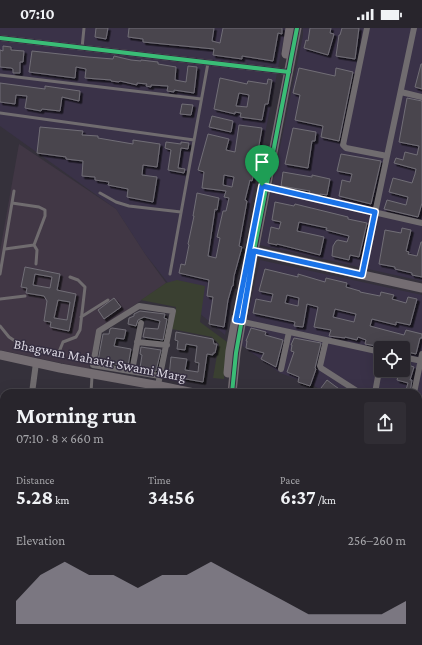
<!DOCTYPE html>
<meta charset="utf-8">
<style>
body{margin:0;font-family:"Crimson Pro",serif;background:#302d34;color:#f1f3f6;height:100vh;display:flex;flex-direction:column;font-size:15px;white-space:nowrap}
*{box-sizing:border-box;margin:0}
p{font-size:13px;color:#a5a5a9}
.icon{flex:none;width:22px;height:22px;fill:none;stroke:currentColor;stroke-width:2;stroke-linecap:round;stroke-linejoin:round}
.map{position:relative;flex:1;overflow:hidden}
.side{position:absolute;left:0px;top:361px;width:422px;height:256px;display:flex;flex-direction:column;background:#28252c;border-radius:12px 12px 0 0;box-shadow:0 4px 16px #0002,0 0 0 1px #444248}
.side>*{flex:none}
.tools{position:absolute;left:374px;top:313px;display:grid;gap:8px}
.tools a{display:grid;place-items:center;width:36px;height:36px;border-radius:4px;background:#28252c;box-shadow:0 4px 16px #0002,0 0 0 1px #444248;font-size:20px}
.pin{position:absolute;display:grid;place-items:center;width:34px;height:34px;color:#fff;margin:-41px -17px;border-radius:50% 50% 50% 0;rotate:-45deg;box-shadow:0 0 4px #0007}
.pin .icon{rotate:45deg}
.round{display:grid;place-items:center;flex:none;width:42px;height:42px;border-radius:4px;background:#302d34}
.summary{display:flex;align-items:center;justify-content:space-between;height:68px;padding:0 16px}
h1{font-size:22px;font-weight:700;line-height:30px}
.metrics{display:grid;grid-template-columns:repeat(3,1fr);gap:6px;height:68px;padding:4px 16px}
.metrics div{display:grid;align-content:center}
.metrics b{font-size:20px;font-weight:700}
.metrics small{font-size:11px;font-weight:400}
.metrics p{font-size:11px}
.chart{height:112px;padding:8px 16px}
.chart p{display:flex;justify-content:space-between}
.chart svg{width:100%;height:72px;margin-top:4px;fill:#9f9ba6;opacity:.7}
.status{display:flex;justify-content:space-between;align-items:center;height:28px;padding:0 20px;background:#28252c;direction:ltr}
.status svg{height:11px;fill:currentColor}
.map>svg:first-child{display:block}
.built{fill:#3a3248;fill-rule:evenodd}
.education{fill:#413745}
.green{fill:#3a4031}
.building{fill:#49454e;stroke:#716e76;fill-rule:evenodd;filter:url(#shadow)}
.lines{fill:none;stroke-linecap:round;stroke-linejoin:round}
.path{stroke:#6f6c6f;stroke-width:1;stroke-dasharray:3 2;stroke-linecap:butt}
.lane{stroke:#706c6f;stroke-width:3}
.street{stroke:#706c6f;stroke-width:6}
.secondary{stroke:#746d72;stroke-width:9}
.cycleway-casing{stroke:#342d3f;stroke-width:6}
.cycleway{stroke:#3abd76;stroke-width:4}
.route-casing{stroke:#fff;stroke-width:8}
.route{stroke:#1a73e8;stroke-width:5}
.labels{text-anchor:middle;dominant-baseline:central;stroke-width:3;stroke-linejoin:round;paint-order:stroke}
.street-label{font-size:14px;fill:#d8d4df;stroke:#342d3f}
</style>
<div class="status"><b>07:10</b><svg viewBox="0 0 49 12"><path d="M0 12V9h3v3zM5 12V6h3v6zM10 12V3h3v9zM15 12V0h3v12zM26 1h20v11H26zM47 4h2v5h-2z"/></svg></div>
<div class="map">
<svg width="422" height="617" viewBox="0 0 422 617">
<defs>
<filter id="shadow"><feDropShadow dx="2.5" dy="2.5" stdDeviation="0" flood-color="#0009"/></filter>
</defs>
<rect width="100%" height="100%" fill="#35313b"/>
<path class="built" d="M0 0H286L225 307 176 265 145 226 116 181 0 98Z
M303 0H422V253L260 217 303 7Z
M260 232 422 267V431L418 428V365H325L313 357 280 345 241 317ZM381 320H403V342H381Z"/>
<path class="education" d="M19 116 116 181 145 226 166 255 96 304 89 341 0 322V223Z
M418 436 422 439V530H418Z
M282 613H364V617H264V615Z"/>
<path class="green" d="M177 252 205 258 200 294 227 314 224 351 213 350 219 316 212 309 172 301 176 279 141 272 166 255Z
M366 613H408V617H367Z"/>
<path class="building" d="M96 0H108L106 11 95 9Z
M129 0H214L212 13 220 15 223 0H282V6L278 5 273 33 242 28V31L213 27 214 21 143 14V11L128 9Z
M310 0H331L330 5 334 6 328 27 304 20 306 12 308 13Z
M342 0H359L355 31 336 28 339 7H340Z
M3 18 11 19V22L24 23 23 34H20V45H13V41L11 40 0 39V22L3 23Z
M32 23 88 29 113 31 114 28 131 32 141 33V32L158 34V36L176 39 175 52 186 54 188 38 197 39 194 65 174 62V64L167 63 168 58 151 57V59L146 58 147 56 137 55V57L120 53 119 54 111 53V52L85 50 86 41 76 39 75 50 29 44Z
M421 36H422V61L415 59Z
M299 40 335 48 336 40 353 44 339 113 321 109 323 98 295 92 300 67 293 65Z
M220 50 247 56 248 53 267 56 268 51 272 52 268 76H265L262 92 240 89 241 85 235 84V86L214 81ZM239 65 249 67 247 79 236 78Z
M0 55 45 61V58L80 63 79 73 62 69 60 83 42 81 41 83 25 80 27 68 16 67 15 76 0 74Z
M407 70 422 73V175L418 189 384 181 387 172 406 177 408 169 389 164 393 150 412 155 415 146 416 141 394 135 396 130 403 132 405 124 417 127 419 118 399 114Z
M182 76 193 77 191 87 180 86Z
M212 88 233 93 231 104 209 99Z
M239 97 262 100 257 129H260L257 141 255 140 252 153 250 152 245 172 247 173 239 218 242 219 234 248 233 258H232L228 272 224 299 209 296 213 269 207 268 209 252 179 245 181 236 185 237 189 217 188 216 194 188H193L197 165 219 170 217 182 215 181 208 228 216 230 220 210 217 209 223 183H226L229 170 224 169 226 163 202 160 204 144 198 142 208 106 229 111 226 122 235 124ZM224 147 234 149 232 159 223 157Z
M40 99 83 103 82 107 98 108V110L133 116V112L160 116 157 139 143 137 142 147 157 149 153 174 127 169 128 161 108 157 109 154 95 152V149L82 148 83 133 66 131V129L37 125Z
M293 100 316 104 315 113H312L308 140 285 136Z
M166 114 181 116V114L189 115 188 121 181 120 178 140 185 141 184 145 168 142 171 122 165 120Z
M341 126 381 133 371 176 339 168 342 152 350 154 352 146 337 143Z
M283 144 312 149V147L330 151 327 167 320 166V167L309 165 310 163 281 158Z
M275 174 294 178 295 176 348 189V191L367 195 359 229 350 227 349 232 332 228 333 218 336 213 338 212 347 214 349 208 326 202 327 200 299 194 297 203 324 209 320 227 277 216V217L268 215 271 199 279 201 281 194 272 192Z
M402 200 411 202 406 223 409 224 408 226 417 228 421 214H422V249L412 247V245L395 241V239L379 236 385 202 401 205Z
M25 239 60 246 57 262 76 266 69 303 50 299 51 294 44 293 47 273 44 268 26 265 27 260 21 259ZM35 246 52 249 50 260 33 257ZM58 272 70 274 67 292 54 290Z
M265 241 298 249V246L325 254 326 250 347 255 346 259 360 263V264L380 268 381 264 394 267 392 271 406 275 408 269 417 271 410 297 396 294V297L372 291 370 298 404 307 406 302 422 306V310H420L416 326 403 323V320H388L365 316 366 312 358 309 357 312 345 309V310L329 308 331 302 314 299 318 279 307 276 303 299 294 298 295 294 253 285 256 271 271 274 273 266 259 263ZM287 267 299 270 298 278 285 275ZM335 281 356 286 354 294 333 289Z
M114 270 121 279 104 291 98 282Z
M140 283 165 286 164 290 167 291 163 312 143 309 145 300 158 301 160 293 144 289 138 292 136 298 128 296 129 290 134 288V286Z
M112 300 126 302 124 311 116 310 114 318 131 321 128 338 98 333 103 306H109L110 301Z
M251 300 266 304 265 307 283 312 276 339 261 331 264 325 246 320 247 313H246Z
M176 304 213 311 214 316H217L215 325H213V327L207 326 203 354 169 348 171 329 187 331 185 342 198 344 199 335 195 334 197 318 186 316 185 322 177 321 178 313 175 312Z
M294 310 321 315 315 340 316 341 310 358 298 354 299 349 287 344 294 324 291 323 292 317H291Z
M141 319 161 322 156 343 140 340 142 327 140 326Z
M403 335 414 339 410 352H412L410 365H405L408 355 397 352 400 342H403Z
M327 352 335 358 345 365H328L321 360Z
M0 484H4V493H3L4 509H0Z
M422 542V582H419L418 543Z
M0 609H4V613H28V616L0 617Z
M192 613H243L244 617H222V616L212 617H181V614Z"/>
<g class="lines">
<path class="path" d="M370 613V617
M404 613 405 617"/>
<path class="lane" d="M82 20 84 0
M0 47 201 71
M0 85 194 112
M100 165 116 174 129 178 181 184
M12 175 39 179 45 182V188L34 217
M5 221 34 217 37 222 36 236
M0 246 14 163
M170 246 208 35
M0 271 25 268
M81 289 108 272
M0 298 9 309 30 323 59 324 63 314 76 309 80 302 85 259 78 252 70 249
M91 365 92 348
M128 613 129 617
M169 613 170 617"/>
<path class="street" d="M367 0 343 117 346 120 387 128
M0 10 289 44
M401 64 422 69
M264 159 422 195
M362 247 414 0
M239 293 381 324
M326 312 320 338 321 340 360 365
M137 314 167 317
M403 329 422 333
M281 341 289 304
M132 343 141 295
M158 357 173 283 139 278 99 303 93 337 160 348
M32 365 36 335
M375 365 381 332
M414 365 422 326
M418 370 422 371
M418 402 422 405
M0 525H4
M418 536 422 535
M0 577H4
M418 590 422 589
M47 613V617
M56 613 57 617
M122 613V617"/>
<path class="secondary" d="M286 26 290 0
M250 222 422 260
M0 327 60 340 160 358 194 365
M228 345 230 323 236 290
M232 365 236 325 254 223 297 0
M255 613 256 617"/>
<defs>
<path id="cycleway" d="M0 10 289 44
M232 365 236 325 254 223 297 0"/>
</defs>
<use href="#cycleway" class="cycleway-casing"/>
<use href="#cycleway" class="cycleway"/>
</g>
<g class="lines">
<defs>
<path id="route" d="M262 158 375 184 362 247 254 223 242 293 236 292Z"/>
</defs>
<use href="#route" class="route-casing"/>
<use href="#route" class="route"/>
</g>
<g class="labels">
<g class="street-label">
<text transform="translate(100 332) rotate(11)">Bhagwan Mahavir Swami Marg</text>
</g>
</g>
</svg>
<div class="tools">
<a><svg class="icon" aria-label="locate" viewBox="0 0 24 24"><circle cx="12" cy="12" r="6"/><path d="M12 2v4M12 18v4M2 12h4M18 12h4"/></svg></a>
</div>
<div class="pin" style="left:262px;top:158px;background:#1e9e55"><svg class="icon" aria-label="arrive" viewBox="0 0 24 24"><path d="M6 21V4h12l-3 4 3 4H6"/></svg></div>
<section class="side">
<div class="summary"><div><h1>Morning run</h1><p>07:10 · 8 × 660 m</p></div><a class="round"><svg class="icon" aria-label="share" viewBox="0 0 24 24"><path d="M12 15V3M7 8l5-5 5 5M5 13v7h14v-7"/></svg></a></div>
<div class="metrics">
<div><p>Distance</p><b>5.28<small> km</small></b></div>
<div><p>Time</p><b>34:56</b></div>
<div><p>Pace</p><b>6:37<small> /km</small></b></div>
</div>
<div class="chart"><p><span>Elevation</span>256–260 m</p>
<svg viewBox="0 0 160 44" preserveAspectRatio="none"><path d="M0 44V30L10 14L20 6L30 14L40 14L50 22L60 14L70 14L80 6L90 14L100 22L110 30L120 38L130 38L140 38L150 38L160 30V44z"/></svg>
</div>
</section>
</div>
